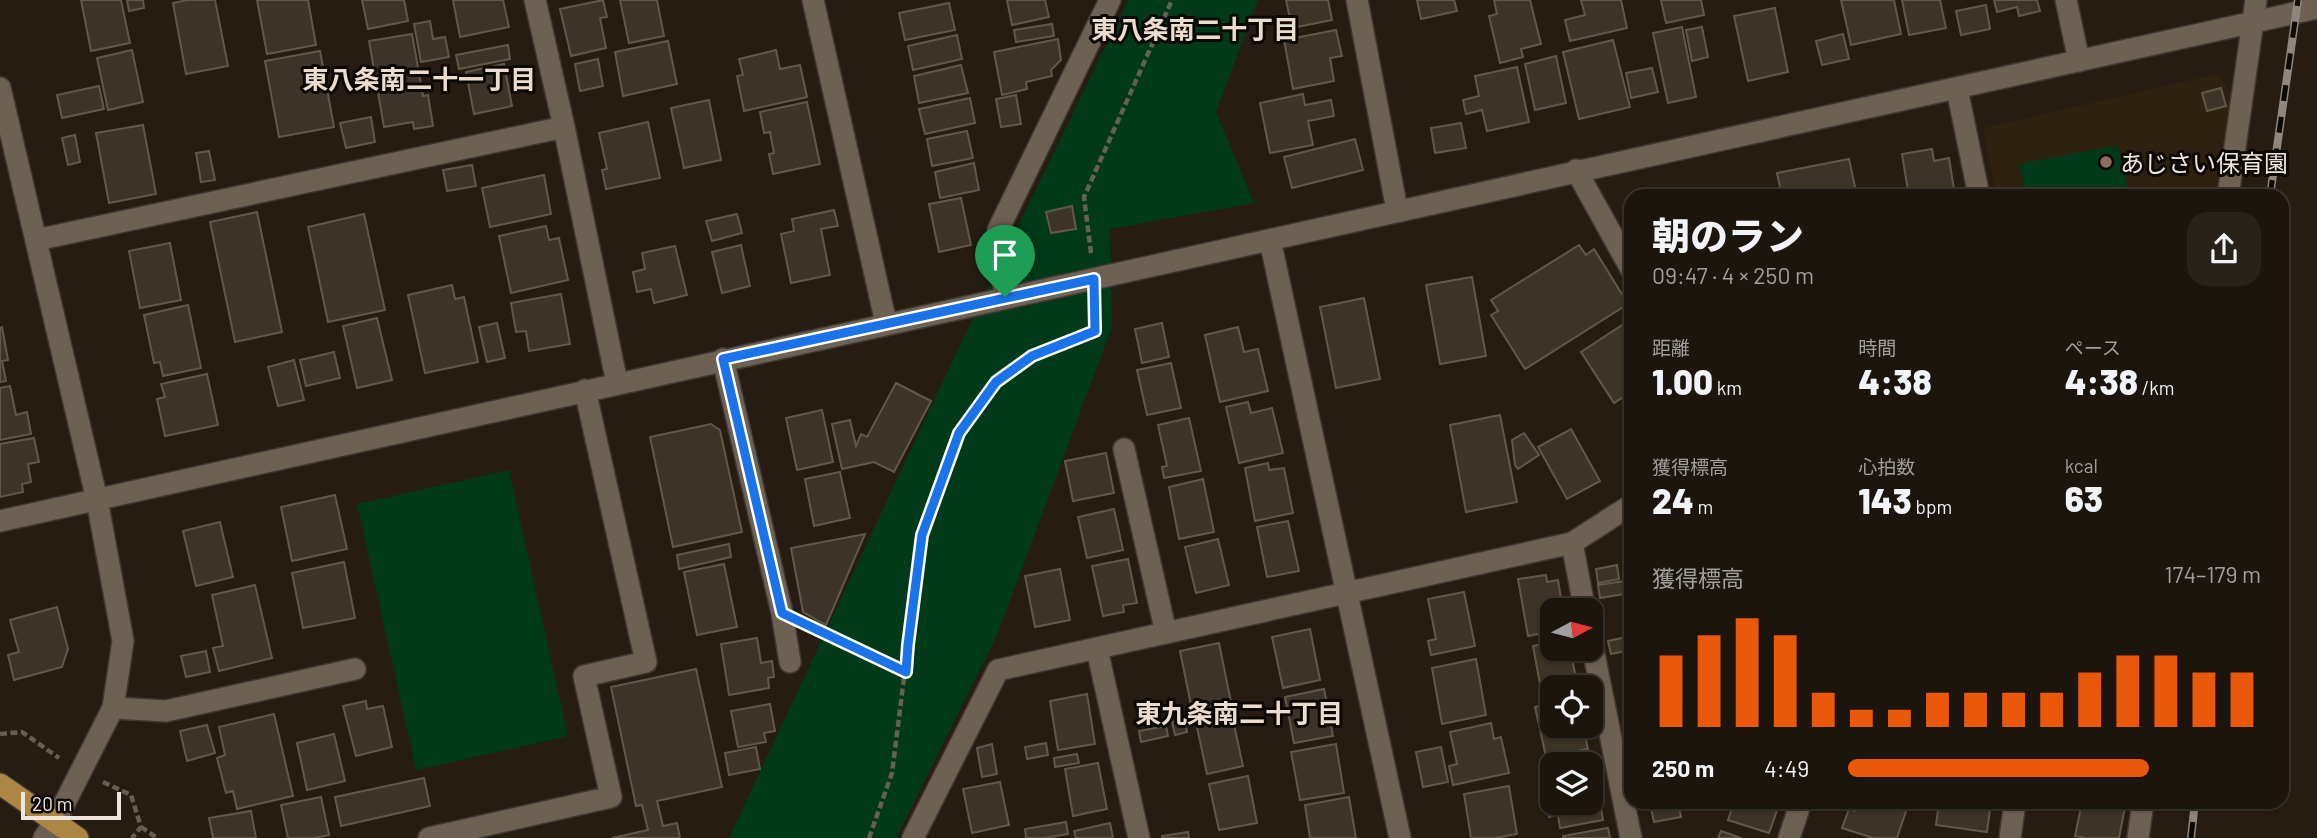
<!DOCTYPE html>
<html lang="ja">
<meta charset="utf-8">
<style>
body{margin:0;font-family:Barlow,"Noto Sans JP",sans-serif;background:#29221b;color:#f1f3f6;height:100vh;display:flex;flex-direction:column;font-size:26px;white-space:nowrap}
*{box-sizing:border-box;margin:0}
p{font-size:23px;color:#a09f9d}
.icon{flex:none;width:38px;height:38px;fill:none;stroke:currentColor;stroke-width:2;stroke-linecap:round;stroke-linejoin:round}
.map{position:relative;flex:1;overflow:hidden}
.details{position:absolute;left:1624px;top:189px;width:665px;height:620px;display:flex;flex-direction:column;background:#1c150d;border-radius:21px;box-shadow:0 2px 5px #0004,0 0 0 2px #3a342e}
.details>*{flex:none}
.needle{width:46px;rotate:83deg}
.fabs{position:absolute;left:1540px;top:598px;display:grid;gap:14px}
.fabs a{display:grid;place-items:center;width:63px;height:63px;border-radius:14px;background:#1c150d;box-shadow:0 2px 5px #0004,0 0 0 2px #3a342e;font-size:35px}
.scale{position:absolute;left:21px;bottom:18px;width:100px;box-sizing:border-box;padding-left:7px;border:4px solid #ede6df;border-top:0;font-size:19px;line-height:24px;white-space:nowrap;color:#ede6df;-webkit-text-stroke:5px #0c0804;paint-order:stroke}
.pin{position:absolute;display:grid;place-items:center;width:60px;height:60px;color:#fff;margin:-72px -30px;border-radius:50% 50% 50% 0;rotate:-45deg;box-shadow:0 0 7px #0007}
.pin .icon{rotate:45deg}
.round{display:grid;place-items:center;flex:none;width:74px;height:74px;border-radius:21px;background:#29221b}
.summary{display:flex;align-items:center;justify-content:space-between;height:119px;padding:0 28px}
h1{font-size:38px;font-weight:800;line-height:52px}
.stats{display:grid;grid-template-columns:repeat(3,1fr);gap:10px;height:119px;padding:7px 28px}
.stats div{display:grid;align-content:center}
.stats b{font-size:35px;font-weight:800}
.stats small{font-size:19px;font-weight:400}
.stats p{font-size:19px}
.chart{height:196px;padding:14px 28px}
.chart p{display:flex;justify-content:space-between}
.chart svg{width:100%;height:126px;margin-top:7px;stroke:#ea580c;stroke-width:6}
ul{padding:0 28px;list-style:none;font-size:23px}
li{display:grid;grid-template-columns:112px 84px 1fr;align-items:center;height:52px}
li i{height:18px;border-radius:9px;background:#ea580c}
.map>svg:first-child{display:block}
.built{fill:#2f2110}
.green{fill:#013a19}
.building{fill:#3d3427;stroke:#62584a;stroke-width:2}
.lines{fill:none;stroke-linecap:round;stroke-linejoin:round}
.minor-casing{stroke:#403832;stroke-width:24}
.major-casing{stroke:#403832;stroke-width:24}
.path{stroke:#675e54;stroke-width:4.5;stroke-dasharray:7 3.5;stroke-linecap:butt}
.minor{stroke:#6d6154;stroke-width:21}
.major{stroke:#ae8643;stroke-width:21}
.rail-casing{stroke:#8f877e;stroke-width:8}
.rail{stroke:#0c0804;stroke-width:5;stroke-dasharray:16;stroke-linecap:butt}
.route-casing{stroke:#fff;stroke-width:14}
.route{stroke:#1a73e8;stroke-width:9}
.education-dot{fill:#8d6e63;stroke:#0c0804;stroke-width:2.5}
.labels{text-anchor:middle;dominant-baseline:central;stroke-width:6;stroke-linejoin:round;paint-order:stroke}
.poi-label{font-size:24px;fill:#ede6df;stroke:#0c0804;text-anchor:start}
.neighbourhood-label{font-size:26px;font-weight:bold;fill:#ebddcd;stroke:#0c0804}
</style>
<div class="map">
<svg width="2317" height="838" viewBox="0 0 2317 838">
<rect width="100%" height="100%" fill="#261c11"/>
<path class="built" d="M2217 74 2233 94 2219 196H1996L1983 128Z"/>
<path class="green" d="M1128 0H1258L1216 112 1254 203 1110 229 1112 327 996 638 896 838H729L951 364Z
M2118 145 2129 196H2026L2019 164Z
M509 470 568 736 416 770 357 504Z"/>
<path class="building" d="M81 0H121L130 43 91 51Z
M127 0H143L144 8 129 11Z
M188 0H215L228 66 186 74 173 3Z
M257 0H308L316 45 267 54Z
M362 0H404L408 21 368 29Z
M453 0H503L509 27 460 37Z
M603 0 607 17 600 18 606 48 571 56 560 9Z
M620 0H657L664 36 629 43Z
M1007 0H1045L1049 17 1012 25Z
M1286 0H1328L1332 20 1292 28Z
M1417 0H1454L1457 11 1421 19Z
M1494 0H1530L1541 44 1521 49 1523 57 1500 63 1489 16 1497 14Z
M1581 0H1621L1627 28 1570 41 1565 20 1585 15Z
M1661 0H1701L1704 15 1666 23Z
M1841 0H1894L1901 34 1851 45Z
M1902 0H1940L1946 28 1909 35Z
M1994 0H2037L2040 11 2019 16 2017 7 1997 12Z
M949 3 955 30 905 40 899 13Z
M1986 5 1990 29 1961 35 1956 11Z
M1775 8 1788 72 1748 81 1734 16Z
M430 21 433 39 445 37 449 57 421 62 414 24Z
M1052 24 1054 36 1016 42 1014 30Z
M1682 27 1696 97 1668 103 1653 33Z
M1702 27 1708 57 1692 61 1686 30Z
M1336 30 1342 56 1330 58 1334 81 1293 89 1284 40Z
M412 34 423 96 428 95 433 126 414 129 413 122 384 127 369 41Z
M1843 34 1849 59 1822 65 1816 41Z
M957 35 962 59 913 70 908 46Z
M1058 39 1061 60 1051 70 1052 76 1026 82 1027 89 1002 95 994 52Z
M1613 40 1630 107 1579 119 1563 52Z
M668 41 677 84 623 96 615 52Z
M508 45 510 59 459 69 456 55Z
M132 50 143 102 108 110 97 58Z
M776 50 780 69 800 65 807 97 744 111 737 76 743 75 739 59Z
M320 51 334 127 279 137 265 61Z
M1556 56 1566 103 1535 110 1525 64Z
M598 59 603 86 580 91 575 64Z
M504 64 512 106 474 114 466 72Z
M961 65 968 93 919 103 914 76Z
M1517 67 1529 122 1487 131 1482 110 1466 114 1463 100 1479 96 1475 76Z
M1652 68 1658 92 1631 98 1626 73Z
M99 86 104 109 62 118 57 95Z
M2221 88 2226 106 2207 111 2202 93Z
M1303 94 1305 105 1331 100 1334 116 1308 121 1313 145 1270 153 1260 103Z
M1016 95 1021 124 1001 127 996 99Z
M970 98 975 123 925 134 919 109Z
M709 100 721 160 684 168 671 108Z
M807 102 820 164 773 174 769 154 774 153 770 132 764 133 760 112Z
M371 117 375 142 346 148 340 123Z
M648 122 660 178 606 189 602 170 607 169 599 133Z
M1461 123 1466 148 1435 153 1431 128Z
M143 125 156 194 109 203 96 133Z
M967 131 973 158 932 166 927 139Z
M75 135 80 162 68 165 62 138Z
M1355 139 1363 170 1292 188 1284 157Z
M1932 149 1934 161 1949 158 1955 196H1919L1918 190 1908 191 1902 154Z
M209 151 215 180 201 182 196 153Z
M1849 159 1857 196H1782L1777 173Z
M974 163 979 190 940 198 935 172Z
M472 165 476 186 447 191 443 170Z
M544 175 551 214 490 227 482 188Z
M961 198 971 245 939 252 929 204Z
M1072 206 1076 229 1051 233 1046 212Z
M834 210 838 226 821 229 830 275 791 283 781 234 794 231 792 219Z
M257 212 282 332 235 342 210 222Z
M364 214 385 310 328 322 308 227Z
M737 214 742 233 712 241 706 221Z
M546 226 549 240 559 238 568 280 511 293 499 236Z
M170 243 181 300 140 308 129 251Z
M741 245 750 286 722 293 712 252Z
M1579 245 1586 255 1594 249 1628 304 1525 369 1491 315 1498 311 1491 300Z
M675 246 687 295 654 303 651 289 637 292 633 272 645 269 642 253Z
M1472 277 1486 356 1440 364 1426 285Z
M452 285 455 299 464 297 478 362 425 373 408 295Z
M561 294 570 344 529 351 526 331 516 332 511 303Z
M1364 298 1380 379 1336 388 1320 307Z
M188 305 201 368 163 376 160 362 154 363 144 315Z
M377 318 392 380 357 388 343 326Z
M1631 319V392L1614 403 1581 352Z
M497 323 505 358 487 362 479 327Z
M1162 323 1169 357 1142 363 1135 329Z
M2 327 8 360 2 361 6 381 0 382V328Z
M1238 327 1244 352 1258 349 1268 391 1220 402 1205 335Z
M334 352 340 378 306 386 300 360Z
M294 360 304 400 278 406 268 367Z
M1171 363 1181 408 1147 415 1137 370Z
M207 374 218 425 165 436 157 399 165 397 161 384Z
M896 383 931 401 894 472 874 462 842 469 832 424 850 420 856 446 861 434 867 437Z
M10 386 16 415 27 412 31 434 0 440V388Z
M1248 402 1251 413 1272 408 1283 453 1239 463 1226 407Z
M822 410 833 462 797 470 786 418Z
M1500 415 1517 502 1466 512 1450 425Z
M1189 418 1201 471 1164 478 1162 467 1167 466 1158 425Z
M711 424 720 430 742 532 673 547 650 437Z
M1571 429 1600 481 1567 499 1538 447Z
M1524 433 1539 455 1518 469 1515 465 1512 440Z
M34 438 39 462 28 464 31 482 22 484 23 492 0 497V444Z
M1106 453 1114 493 1073 501 1065 461Z
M1268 463 1269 470 1284 468 1293 513 1255 521 1245 468Z
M840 472 850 518 814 526 805 479Z
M1203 479 1214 532 1179 539 1169 487Z
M335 495 347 549 292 561 281 507Z
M1114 509 1123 550 1087 558 1078 517Z
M1288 521 1299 571 1267 577 1257 527Z
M220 522 233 577 196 586 183 531Z
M865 534 826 625 803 612 791 548Z
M1218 539 1229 585 1196 593 1185 547Z
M729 544 731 557 679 569 677 555Z
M1128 559 1137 603 1123 605 1124 612 1103 616 1092 566Z
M344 562 355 618 303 628 292 573Z
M724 564 737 627 697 635 684 572Z
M1617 565 1619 579 1598 583 1596 569Z
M1060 569 1070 620 1035 627 1025 576Z
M1546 575 1547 582 1558 580 1563 611H1552V631L1528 636 1518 579Z
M1631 580V593L1600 598 1598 585Z
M255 585 272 658 219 671 213 648 223 646 212 595Z
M1464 592 1475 646 1431 655 1428 641 1436 639 1428 599Z
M57 607 68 649 62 667 14 680 8 655 19 652 10 620Z
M1310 629 1320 680 1283 688 1272 637Z
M1631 636V650L1611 654 1608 641Z
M757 638 761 663 772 661 774 677 768 678 769 688 729 695 721 644Z
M1552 642V649H1570L1578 688H1552V693L1542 695 1533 646Z
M1219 643 1231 702 1192 710 1180 651Z
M206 651 210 672 186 677 181 656Z
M1476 659 1486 715 1442 724 1432 668Z
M696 669 722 787 657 801 663 826 677 823 680 838H612L648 830 642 805 636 806 611 687Z
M1324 689 1333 736 1294 743 1285 697Z
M1087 694 1095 744 1058 750 1050 701Z
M1631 696V713L1626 714 1624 698Z
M366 701 367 709 383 706 392 747 356 756 343 706Z
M1552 703V726H1590L1591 729 1584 731 1588 749 1546 757 1535 707Z
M770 704 775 731 764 733 766 742 738 747 731 711Z
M1231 711 1243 766 1207 774 1195 718Z
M274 714 293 796 237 809 233 791 226 793 217 758 225 755 219 727Z
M1185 719 1187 732 1175 735 1172 722Z
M1491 723 1494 739 1501 737 1509 773 1453 785 1449 766 1457 764 1450 732Z
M207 725 215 753 187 761 180 731Z
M1166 726 1168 736 1141 742 1139 731Z
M334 734 345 781 307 790 297 743Z
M1046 743 1048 755 1027 759 1025 747Z
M992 744 997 774 982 777 977 748Z
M1336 744 1344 793 1300 800 1291 752Z
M756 747 760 769 729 775 725 753Z
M1441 747 1448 782 1423 787 1416 752Z
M1077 754 1079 763 1055 767 1054 758Z
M1098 763 1107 809 1073 816 1065 769Z
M1248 776 1257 823 1219 830 1209 784Z
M424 778 430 806 341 826 335 797Z
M1000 782 1009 825 972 833 963 789Z
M1509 786 1517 834 1495 838H1471L1464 794Z
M1597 786 1603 820 1560 828 1558 815 1549 817 1546 795 1552 794V803H1591V787Z
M321 797 329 835 314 838H288L281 805Z
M1349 797 1356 838H1310L1305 805Z
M1734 802H1780L1769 833 1728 820Z
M1858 802H1909L1897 838H1873L1842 828 1849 809 1855 811Z
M1939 802H1991L1987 832 1936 825Z
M2082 802H2126L2119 838H2086L2075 836Z
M1678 803 1681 817 1654 822 1651 808Z
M251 811 256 838H213L209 818Z
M1066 822 1068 834 1044 838H1026L1025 829Z
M1110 823 1113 838H1076L1074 831Z
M1608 828 1610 838H1563V836Z
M1721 831 1741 838H1718Z
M1188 832 1189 838H1162V836Z"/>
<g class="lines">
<defs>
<path id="minor" d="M535 0 564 127 617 383
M813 0 886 323
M1357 0 1397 210
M2066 0 2079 61
M0 88 97 500 123 641 113 708 55 822 44 838
M1957 89 1979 196
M1576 170 1631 269
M2228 196 2256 0
M36 240 564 127
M1270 240 1400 838
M1005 297 998 230 1110 0
M723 359 782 613 790 662
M1124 449 1166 633
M0 521 2317 8
M1572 543 1585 611
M1591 639 1631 838
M1097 649 1139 838
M113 708 166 711 355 669
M429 838 611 797 584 676 646 662 585 390
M913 838 998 670 1572 543 1631 505
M1789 838 1801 802
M2010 838 2015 802
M2138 838 2143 802"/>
<path id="major" d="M0 784 78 838"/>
</defs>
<use href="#minor" class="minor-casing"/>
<use href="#major" class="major-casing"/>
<path class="path" d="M1091 253 1084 197 1172 0
M811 627 906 672
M0 734 22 732 59 758
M103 782 131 795 141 827 132 838
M141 827 157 838
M869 838 892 773 922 535 959 433 996 382 1033 356 1095 331 1094 307"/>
<use href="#minor" class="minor"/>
<use href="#major" class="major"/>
<defs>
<path id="rail" d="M2270 196 2298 0
M2191 838 2195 802"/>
</defs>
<use href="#rail" class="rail-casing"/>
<use href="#rail" class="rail"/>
</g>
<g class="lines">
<defs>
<path id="route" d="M1094 279 1095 331 1032 356 996 382 959 433 922 535 908 645 906 672 782 613 723 359Z"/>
</defs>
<use href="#route" class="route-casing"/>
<use href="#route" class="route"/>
</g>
<circle class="education-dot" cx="2106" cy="162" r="7"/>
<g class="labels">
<g class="poi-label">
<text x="2120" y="162">あじさい保育園</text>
</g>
<g class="neighbourhood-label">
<text x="1195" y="28">東八条南二十丁目</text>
<text x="419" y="78">東八条南二十一丁目</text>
<text x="1239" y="712">東九条南二十丁目</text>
</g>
</g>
</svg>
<div class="fabs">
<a><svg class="needle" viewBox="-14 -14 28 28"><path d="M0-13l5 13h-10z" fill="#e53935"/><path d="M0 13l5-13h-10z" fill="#a09f9d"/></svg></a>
<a><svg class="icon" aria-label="locate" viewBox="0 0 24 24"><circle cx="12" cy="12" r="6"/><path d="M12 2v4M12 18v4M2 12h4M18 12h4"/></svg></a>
<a><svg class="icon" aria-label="layers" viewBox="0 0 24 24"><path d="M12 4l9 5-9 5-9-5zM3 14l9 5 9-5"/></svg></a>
</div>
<div class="scale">20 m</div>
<div class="pin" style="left:1005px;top:297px;background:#1e9e55"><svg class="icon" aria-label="arrive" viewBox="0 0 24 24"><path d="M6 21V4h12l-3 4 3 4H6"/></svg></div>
<section class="details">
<div class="summary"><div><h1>朝のラン</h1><p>09:47 · 4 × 250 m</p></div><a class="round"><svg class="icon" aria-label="share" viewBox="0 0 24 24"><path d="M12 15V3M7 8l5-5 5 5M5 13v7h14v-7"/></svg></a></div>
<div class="stats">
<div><p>距離</p><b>1.00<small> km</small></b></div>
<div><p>時間</p><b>4:38</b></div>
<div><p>ペース</p><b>4:38<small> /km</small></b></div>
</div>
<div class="stats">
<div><p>獲得標高</p><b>24<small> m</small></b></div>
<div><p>心拍数</p><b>143<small> bpm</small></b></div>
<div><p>kcal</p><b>63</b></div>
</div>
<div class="chart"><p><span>獲得標高</span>174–179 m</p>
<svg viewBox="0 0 160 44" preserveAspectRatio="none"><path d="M5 44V19M15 44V12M25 44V6M35 44V12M45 44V32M55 44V38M65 44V38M75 44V32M85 44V32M95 44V32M105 44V32M115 44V25M125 44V19M135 44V19M145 44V25M155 44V25"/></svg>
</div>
<ul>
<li><b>250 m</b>4:49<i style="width:73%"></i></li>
</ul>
</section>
</div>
